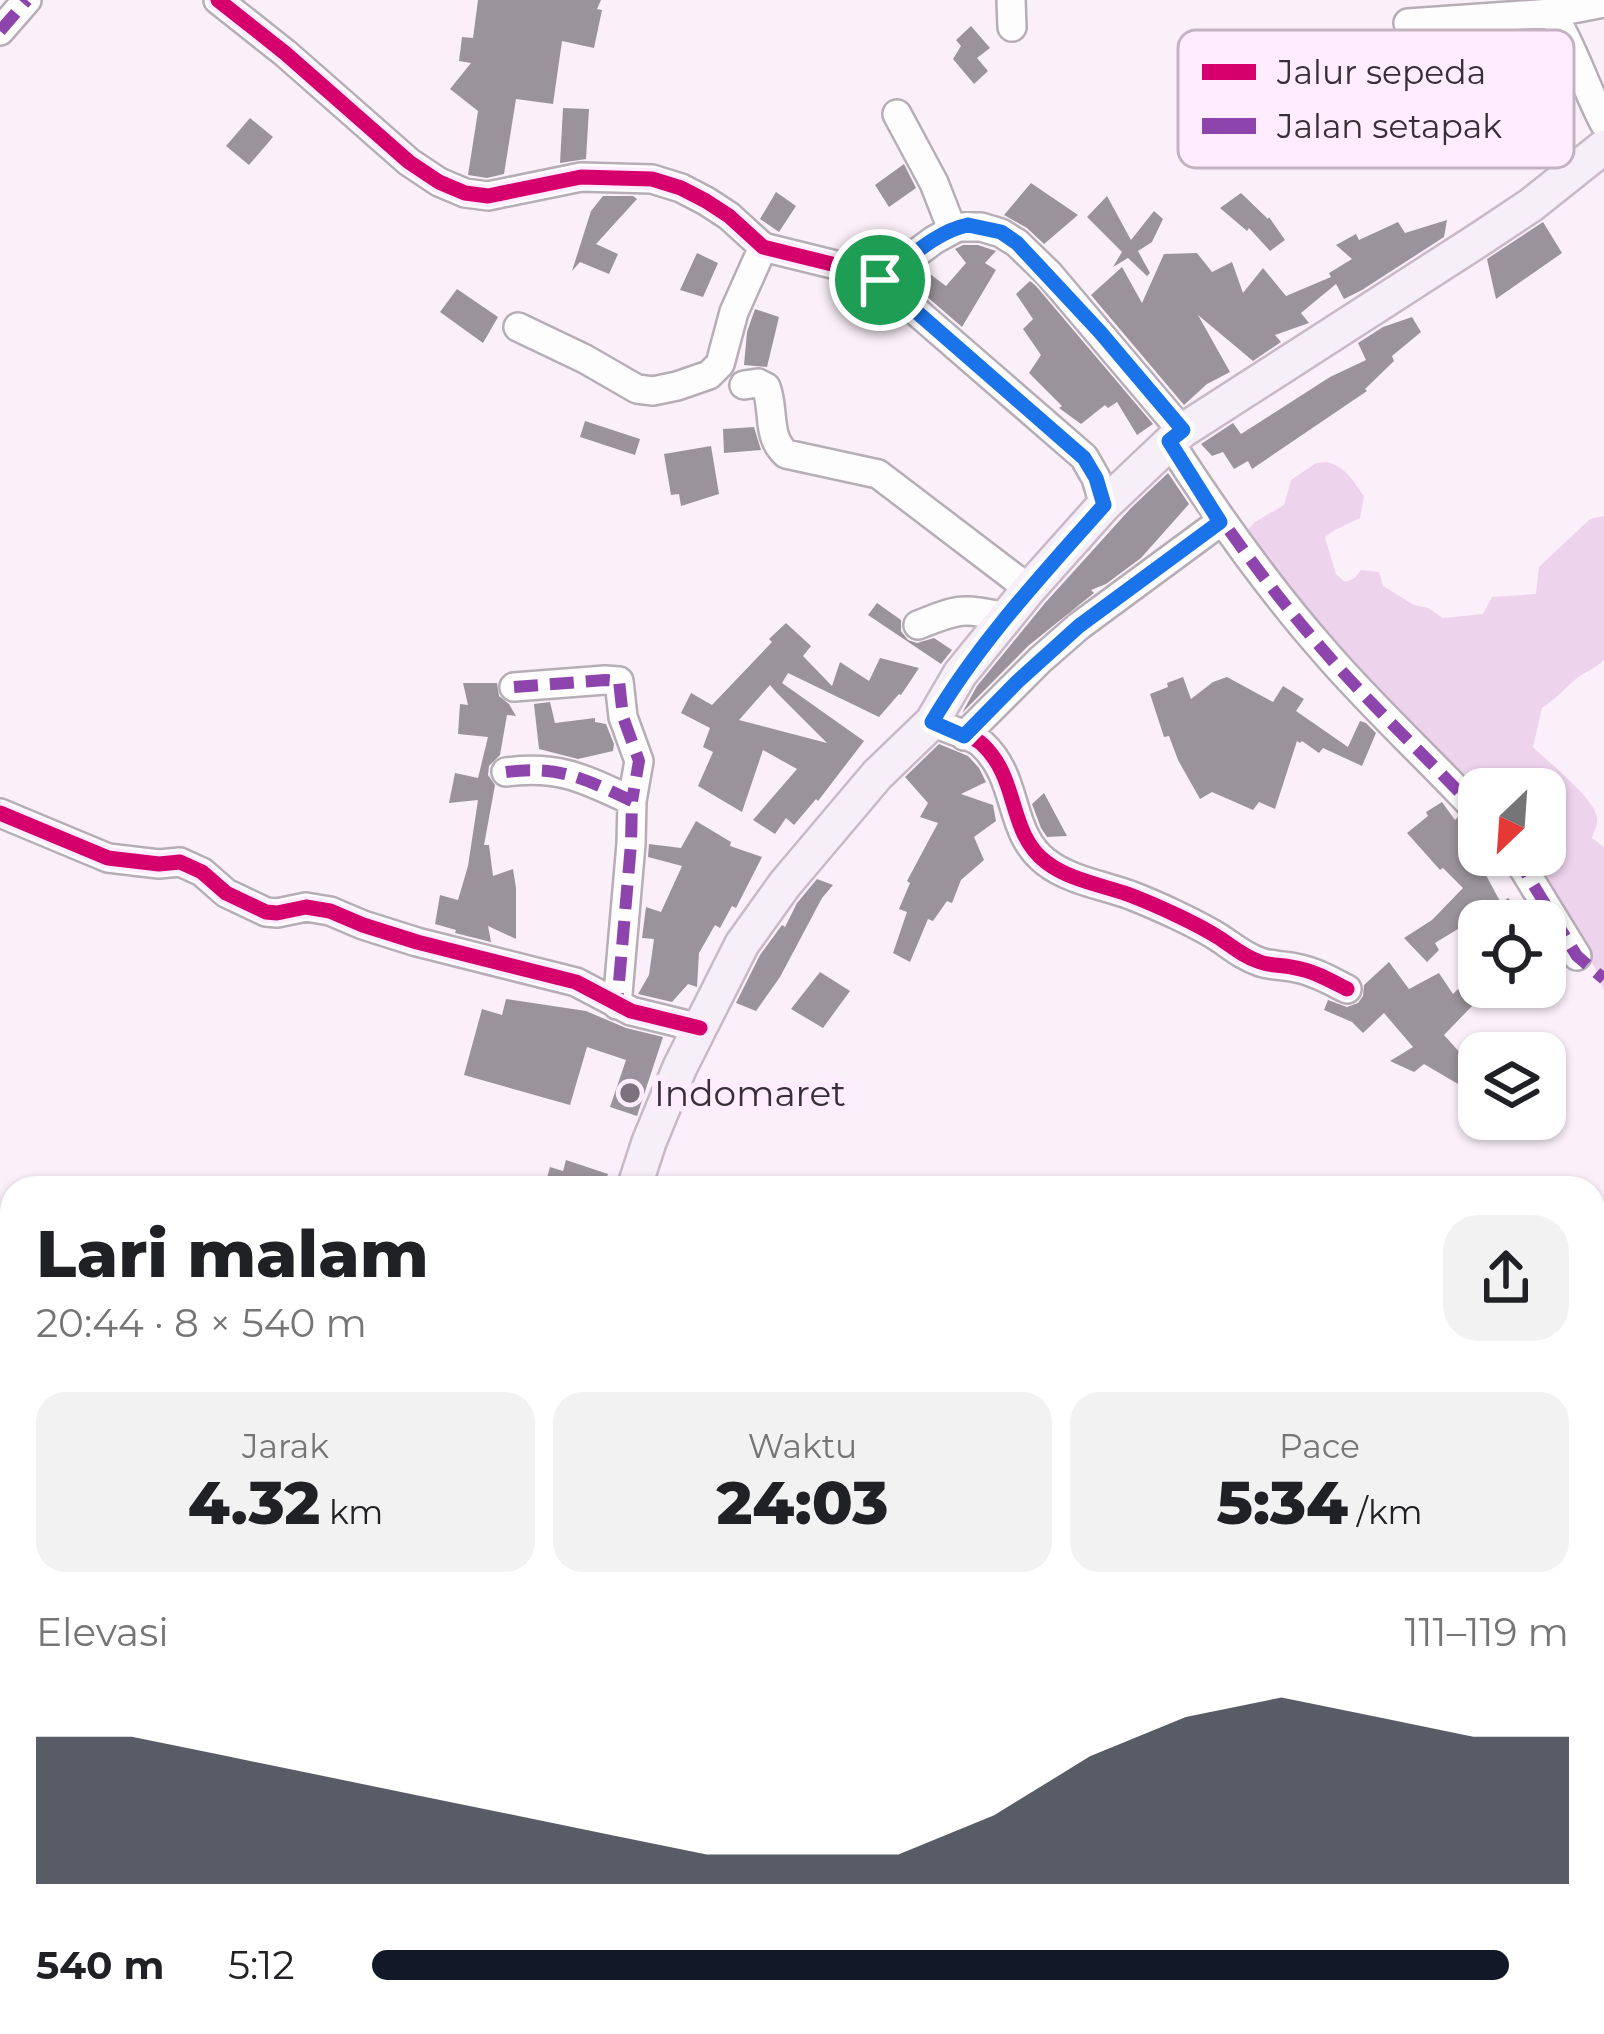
<!DOCTYPE html>
<html lang="id">
<meta charset="utf-8">
<style>
body{margin:0;font-family:Montserrat,sans-serif;background:#f2f2f2;color:#202124;height:100vh;display:flex;flex-direction:column;font-size:45px;white-space:nowrap}
*{box-sizing:border-box;margin:0}
p{font-size:39px;color:#757577}
.icon{flex:none;width:66px;height:66px;fill:none;stroke:currentColor;stroke-width:2;stroke-linecap:round;stroke-linejoin:round}
.map{position:relative;flex:1;overflow:hidden}
.drawer{position:absolute;left:0px;top:1176px;width:1605px;height:858px;display:flex;flex-direction:column;background:#fff;border-radius:36px 36px 0 0;box-shadow:0 3px 9px #0004}
.drawer>*{flex:none}
.needle{width:78px;rotate:205deg}
.controls{position:absolute;left:1458px;top:768px;display:grid;gap:24px}
.controls a{display:grid;place-items:center;width:108px;height:108px;border-radius:24px;background:#fff;box-shadow:0 3px 9px #0004;font-size:60px}
.pin{position:absolute;display:grid;place-items:center;width:102px;height:102px;color:#fff;margin:-51px;border:6px solid #fff;border-radius:50%;box-shadow:0 3px 12px #0007}
.round{display:grid;place-items:center;flex:none;width:126px;height:126px;border-radius:36px;background:#f2f2f2}
.summary{display:flex;align-items:center;justify-content:space-between;height:204px;padding:0 36px}
h1{font-size:66px;font-weight:800;line-height:90px}
.stats{display:grid;grid-template-columns:repeat(3,1fr);gap:18px;height:204px;padding:12px 36px}
.stats div{display:grid;align-content:center;border-radius:30px;background:#f2f2f2;text-align:center}
.stats b{font-size:60px;font-weight:800}
.stats small{font-size:33px;font-weight:400}
.stats p{font-size:33px}
.chart{height:336px;padding:24px 36px}
.chart p{display:flex;justify-content:space-between}
.chart svg{width:100%;height:216px;margin-top:12px;fill:#111827;opacity:.7}
ul{padding:0 36px;list-style:none;font-size:39px}
li{display:grid;grid-template-columns:192px 144px 1fr;align-items:center;height:90px}
li i{height:30px;border-radius:15px;background:#111827}
.map>svg:first-child{display:block}
.green{fill:#edd3ec}
.building{fill:#9b939b;fill-rule:evenodd}
.lines{fill:none;stroke-linecap:round;stroke-linejoin:round}
.minor-casing{stroke:#b6adb6;stroke-width:32}
.major-casing{stroke:#c8b8c8;stroke-width:38}
.minor{stroke:#fefdfe;stroke-width:27}
.major{stroke:#f7eff7;stroke-width:33}
.quiet{stroke:#8e44ad;stroke-width:12;stroke-dasharray:24 12;stroke-linecap:butt}
.cycleway-casing{stroke:#ffecfe;stroke-width:22}
.cycleway{stroke:#d6006c;stroke-width:15}
.route-casing{stroke:#fff;stroke-width:24}
.route{stroke:#1a73e8;stroke-width:15}
.poi-dot{fill:#7c727b;stroke:#ffecfe;stroke-width:4.5}
.labels{text-anchor:middle;dominant-baseline:central;stroke-width:12;stroke-linejoin:round;paint-order:stroke}
.poi-label{font-size:36px;fill:#372e37;stroke:#ffecfe;text-anchor:start}
.key{fill:#ffecfe;stroke:#c3b3c2;stroke-width:3}
.key-label{font-size:33px;fill:#372e37}
</style>
<div class="map">
<svg width="1604" height="2034" viewBox="0 0 1604 2034">
<rect width="100%" height="100%" fill="#fbf0fa"/>
<path class="green" d="M1327 462C1346 467 1353 481 1364 496L1360 518 1335 530 1325 537 1336 574 1345 582 1355 578 1361 570 1379 572 1383 586 1414 605 1428 608 1443 618 1483 614 1492 597 1536 594 1539 567 1590 519 1604 516V660C1595 669 1586 671 1576 679 1564 689 1556 699 1542 708L1533 747C1548 762 1597 800 1597 819 1598 826 1593 832 1592 838L1604 847V991L1595 968 1523 855H1545V789H1479V804L1431 757 1241 537 1255 522 1284 505 1291 480 1316 463Z
M0 1450 12 1451V1790L0 1801Z
M486 2022H1230L1254 2034H481Z"/>
<path class="building" d="M478 0H601L597 9 602 10 594 48 562 41 553 104 516 99 504 174 487 178 468 175 478 111 450 89 471 63 459 61 462 37 473 38Z
M971 26 990 48 977 58 988 71 974 84 953 59 961 46 956 40Z
M563 108 589 109 586 159 560 163Z
M250 118 273 137 249 165 226 146Z
M904 164 916 188 889 207 875 185Z
M1031 183 1078 215 1044 244 1027 228 1004 215Z
M776 192 796 206 779 232 760 219Z
M1241 193 1268 219 1269 217 1285 240 1270 251 1249 228 1247 231 1220 208Z
M603 196H633L637 199 596 244 618 254 609 274 580 262 572 271 591 211Z
M1107 196 1131 240 1154 211 1163 219 1152 242 1138 251 1150 273 1147 276 1128 258 1113 267 1122 252 1087 217Z
M1447 220 1444 237 1362 290 1344 299 1336 284 1301 313 1309 323 1275 335 1281 342 1253 361 1198 315 1230 372 1207 384 1184 405 1091 295 1122 267 1142 303 1164 254 1197 253 1212 272 1232 262 1243 293 1263 268 1286 296 1331 277 1329 273 1352 259 1336 245 1356 234 1359 240 1398 222 1405 233Z
M1543 222 1562 253 1496 299 1487 259Z
M963 245H978L996 251 985 263 996 270 962 327 917 288 930 274 946 286 966 263 955 249Z
M697 253 718 263 703 297 680 290Z
M1030 281 1036 286 1153 424 1137 435 1117 402 1108 408 1105 405 1081 424 1059 408 1062 406 1029 373 1041 355 1023 329 1033 319 1016 294Z
M457 289 498 317 483 343 440 312Z
M755 309 779 317 767 367 744 365 747 332Z
M1412 317 1421 332 1392 356 1394 361 1365 389 1367 391 1252 469 1248 461 1234 469 1223 452 1212 456 1201 444 1233 423 1241 434 1330 377 1366 360 1358 343 1383 327Z
M585 421 640 439 635 455 580 437Z
M754 427 761 450 724 453 723 429Z
M711 446 719 494 681 506 679 494 671 495 664 454Z
M1168 473 1189 504 1141 558 1106 584 1091 590 1094 593 1028 646 962 713 977 686 1045 603 1131 508Z
M877 603 901 620V631L908 640 917 643 934 638 952 650 941 664 868 615Z
M786 623 811 646 803 656 832 686 840 662 869 681 880 658 919 668 901 695 899 694 879 717 788 673 782 683 864 741 818 801 816 799 794 825 786 818 775 834 753 820 797 769 763 750 742 812 698 786 713 752 703 747 710 728 681 713 691 693 712 705 772 642 769 639ZM770 685 776 692 827 743 739 720Z
M1183 677 1191 699 1213 682 1227 677 1273 702 1283 686 1304 699 1296 711 1348 747 1360 721 1366 723 1376 733 1362 766 1323 748 1319 753 1302 741 1300 743 1297 741 1275 809 1259 802 1253 810 1212 792 1200 799 1178 760 1169 736 1164 737 1150 694 1168 687 1167 683Z
M463 683H497L499 696 509 704 516 716 507 715 500 755 489 766 488 775 495 785 484 845H489L493 876 513 869 516 888V939L488 926 491 942 455 933 456 930 435 924 440 895 458 900 468 866 478 800 449 803 455 773 478 778 488 737 458 734 460 704 468 705Z
M550 702 555 723 595 718V722L606 724 614 744 613 751 578 759 539 749 534 704Z
M939 744 968 756 979 768 986 782 961 794 993 805 996 821 974 837 984 860 961 880 952 903 947 901 933 921 928 919 910 962 893 953 907 912 899 909 910 883 907 881 938 823 920 817 928 803 905 777Z
M1044 793 1067 836 1047 837 1041 828 1032 804Z
M1442 802 1455 820 1458 817 1467 826 1479 831V851L1474 853 1501 903 1508 898 1533 921H1471L1435 943 1439 950 1427 962 1404 938 1432 920 1463 888 1443 868 1440 870 1407 833 1428 816 1426 812Z
M696 821 731 842 730 846 762 857 736 908 732 906 720 928 715 925 699 953 697 987 688 984 672 1002 638 994 649 975 654 939 642 938 646 907 661 912 682 866 648 857 649 844 681 848Z
M817 879 833 885 822 898 780 977 756 1011 736 1003 760 955 782 925 785 927 797 903Z
M1389 962 1409 989 1439 973 1453 994 1458 989 1473 1005 1444 1035 1472 1066 1458 1084 1424 1064 1414 1072 1390 1061 1413 1047 1384 1013 1363 1033 1352 1022 1324 1010 1328 1000 1347 1007 1358 1003 1363 996 1364 985Z
M820 972 850 991 823 1028 791 1009Z
M506 999 586 1011 626 1028 663 1037 637 1116 610 1107 626 1060 587 1047 570 1105 464 1075 482 1009 502 1015Z
M566 1160 608 1174 604 1188H544L550 1167 563 1171Z"/>
<g class="lines">
<defs>
<path id="minor" d="M218 0 285 53 409 162 439 182 465 193 488 196 581 177 652 179 681 188 706 201 729 216 763 247 840 266 880 280 934 240 958 227H981L1001 233 1017 243 1049 274 1182 431
M1011 0 1012 27
M1552 13 1604 3
M1408 23 1552 13C1574 48 1585 87 1604 123
M0 31 27 0
M897 114 934 183 952 229
M880 280 1084 457 1096 478 1104 505
M518 327 585 359 637 389 653 391 677 386 709 375 720 364 734 312 763 247
M744 385 758 383 766 387C775 410 766 436 786 454L878 474 1029 589
M1169 441C1216 514 1266 585 1324 651 1373 708 1428 758 1479 813
M918 625C960 608 962 608 1006 617
M514 687 605 680 619 681 623 717 639 761 632 801
M932 722C944 728 974 736 982 744 1020 779 1007 832 1046 862 1069 880 1102 885 1130 895 1156 905 1198 924 1221 939 1234 948 1245 957 1260 962 1272 966 1284 965 1296 968 1314 971 1331 981 1347 989
M964 736 1040 660 1079 626 1220 522
M506 772C559 765 585 779 632 801L631 844 617 1005
M0 813 108 858 159 864 180 862 202 872 226 893 266 912 277 913 306 907 330 911 363 925 417 942 576 982 631 1011 700 1028
M1515 855 1577 956"/>
<path id="major" d="M634 1188 649 1142 680 1067 742 944 785 884 877 775 932 722 960 674 1029 589 1104 505 1182 431 1480 239 1531 205 1604 147
M108 2034 117 2022"/>
</defs>
<use href="#minor" class="minor-casing"/>
<use href="#major" class="major-casing"/>
<use href="#minor" class="minor"/>
<use href="#major" class="major"/>
<path class="quiet" d="M0 31 27 0
M880 280 1084 457 1096 478 1104 505
M1169 441C1216 514 1266 585 1324 651 1373 708 1428 758 1479 813
M514 687 605 680 619 681 623 717 639 761 632 801
M964 736 1040 660 1079 626 1220 522
M506 772C559 765 585 779 632 801L631 844 617 1005
M1515 855 1577 956 1604 979"/>
<defs>
<path id="cycleway" d="M218 0 285 53 409 162 439 182 465 193 488 196 581 177 652 179 681 188 706 201 729 216 763 247 840 266 880 280 934 240 958 227H981L1001 233 1017 243 1049 274 1182 431
M932 722C944 728 974 736 982 744 1020 779 1007 832 1046 862 1069 880 1102 885 1130 895 1156 905 1198 924 1221 939 1234 948 1245 957 1260 962 1272 966 1284 965 1296 968 1314 971 1331 981 1347 989
M0 813 108 858 159 864 180 862 202 872 226 893 266 912 277 913 306 907 330 911 363 925 417 942 576 982 631 1011 700 1028"/>
</defs>
<use href="#cycleway" class="cycleway-casing"/>
<use href="#cycleway" class="cycleway"/>
</g>
<g class="lines">
<defs>
<path id="route" d="M968 225 1001 232 1017 243 1100 332 1183 430 1169 441 1220 522 1079 626 1017 682 964 736 932 722C979 642 1043 574 1104 505L1096 478 1084 458 880 280C906 261 936 231 968 225Z"/>
</defs>
<use href="#route" class="route-casing"/>
<use href="#route" class="route"/>
</g>
<circle class="poi-dot" cx="630" cy="1093" r="12"/>
<g class="labels">
<g class="poi-label">
<text x="654" y="1093">Indomaret</text>
</g>
</g>
<rect x="1178" y="30" width="396" height="138" rx="18" class="key"/>
<rect x="1202" y="64" width="54" height="16" fill="#d6006c"/>
<rect x="1202" y="118" width="54" height="16" fill="#8e44ad"/>
<g class="key-label">
<text x="1277" y="84">Jalur sepeda</text>
<text x="1277" y="138">Jalan setapak</text>
</g>
</svg>
<div class="controls">
<a><svg class="needle" viewBox="-14 -14 28 28"><path d="M0-13l5 13h-10z" fill="#e53935"/><path d="M0 13l5-13h-10z" fill="#757577"/></svg></a>
<a><svg class="icon" aria-label="locate" viewBox="0 0 24 24"><circle cx="12" cy="12" r="6"/><path d="M12 2v4M12 18v4M2 12h4M18 12h4"/></svg></a>
<a><svg class="icon" aria-label="layers" viewBox="0 0 24 24"><path d="M12 4l9 5-9 5-9-5zM3 14l9 5 9-5"/></svg></a>
</div>
<div class="pin" style="left:880px;top:280px;background:#1e9e55"><svg class="icon" aria-label="arrive" viewBox="0 0 24 24"><path d="M6 21V4h12l-3 4 3 4H6"/></svg></div>
<section class="drawer">
<div class="summary"><div><h1>Lari malam</h1><p>20:44 · 8 × 540 m</p></div><a class="round"><svg class="icon" aria-label="share" viewBox="0 0 24 24"><path d="M12 15V3M7 8l5-5 5 5M5 13v7h14v-7"/></svg></a></div>
<div class="stats">
<div><p>Jarak</p><b>4.32<small> km</small></b></div>
<div><p>Waktu</p><b>24:03</b></div>
<div><p>Pace</p><b>5:34<small> /km</small></b></div>
</div>
<div class="chart"><p><span>Elevasi</span>111–119 m</p>
<svg viewBox="0 0 160 44" preserveAspectRatio="none"><path d="M0 44V14L10 14L20 18L30 22L40 26L50 30L60 34L70 38L80 38L90 38L100 30L110 18L120 10L130 6L140 10L150 14L160 14V44z"/></svg>
</div>
<ul>
<li><b>540 m</b>5:12<i style="width:95%"></i></li>
</ul>
</section>
</div>
